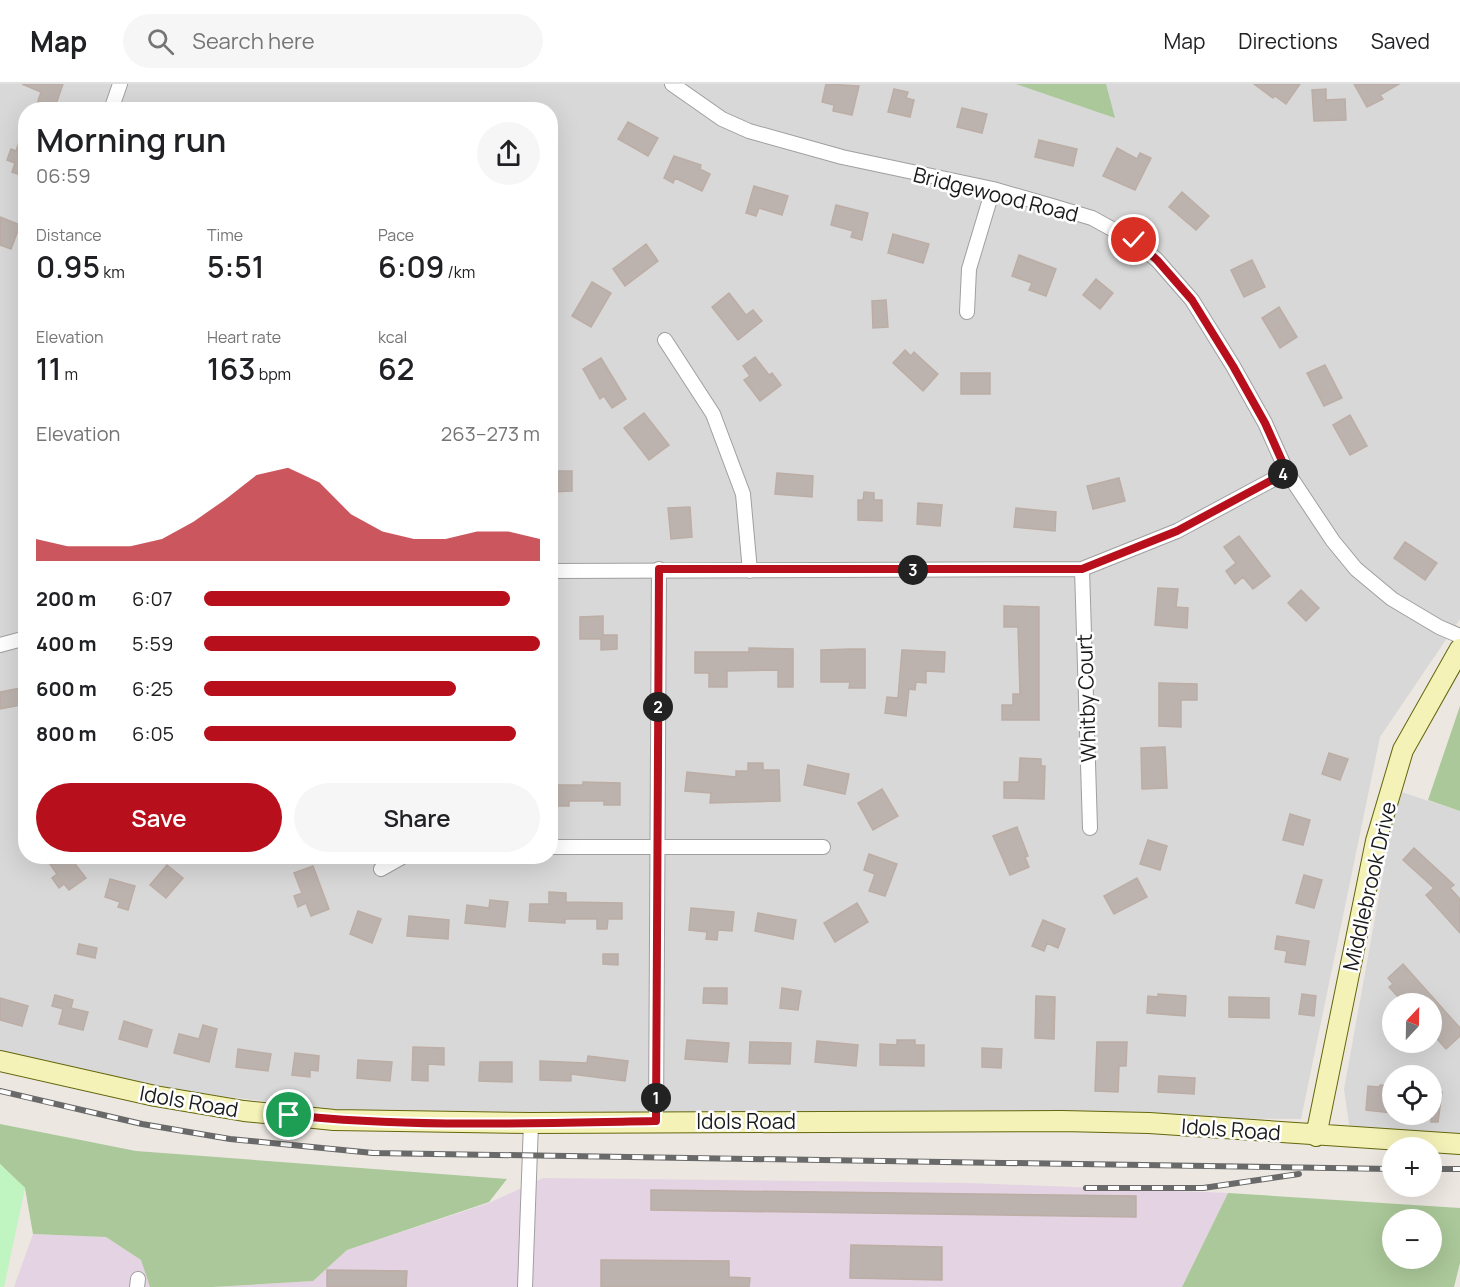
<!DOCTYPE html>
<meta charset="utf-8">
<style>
body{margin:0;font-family:Manrope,sans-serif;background:#f6f6f6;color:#202124;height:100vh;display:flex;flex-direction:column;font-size:22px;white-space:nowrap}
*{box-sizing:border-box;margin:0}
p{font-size:20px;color:#757577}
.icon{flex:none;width:33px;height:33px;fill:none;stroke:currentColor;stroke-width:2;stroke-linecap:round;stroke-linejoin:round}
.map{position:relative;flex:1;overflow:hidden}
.details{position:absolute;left:18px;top:18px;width:540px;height:762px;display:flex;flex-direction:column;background:#fff;border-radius:24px;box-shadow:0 6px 24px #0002}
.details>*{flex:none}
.needle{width:39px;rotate:22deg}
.buttons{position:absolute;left:1382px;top:909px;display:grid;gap:12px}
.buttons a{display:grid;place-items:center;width:60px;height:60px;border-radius:50%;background:#fff;box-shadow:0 6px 24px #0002;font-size:30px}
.pin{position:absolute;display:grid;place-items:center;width:51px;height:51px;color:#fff;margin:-26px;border:3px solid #fff;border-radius:50%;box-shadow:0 2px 6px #0007}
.km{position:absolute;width:30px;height:30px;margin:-15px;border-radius:50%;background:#222;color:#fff;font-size:16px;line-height:30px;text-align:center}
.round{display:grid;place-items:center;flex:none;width:63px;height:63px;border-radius:32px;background:#f6f6f6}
.overview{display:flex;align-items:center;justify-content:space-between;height:102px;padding:0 18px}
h1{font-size:33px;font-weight:600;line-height:45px}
.stats{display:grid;grid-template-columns:repeat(3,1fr);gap:9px;height:102px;padding:6px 18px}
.stats div{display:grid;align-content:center}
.stats b{font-size:30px;font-weight:600}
.stats small{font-size:16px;font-weight:400}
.stats p{font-size:16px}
.chart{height:168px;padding:12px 18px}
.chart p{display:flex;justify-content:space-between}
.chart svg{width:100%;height:108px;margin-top:6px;fill:#b70f1b;opacity:.7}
.primary-button{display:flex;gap:12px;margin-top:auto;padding:12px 18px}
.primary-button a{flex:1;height:69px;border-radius:36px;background:#b70f1b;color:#fff;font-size:24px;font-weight:600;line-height:69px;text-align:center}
.primary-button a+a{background:#f6f6f6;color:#202124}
ul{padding:0 18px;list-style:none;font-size:20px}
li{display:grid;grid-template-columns:96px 72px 1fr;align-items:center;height:45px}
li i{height:15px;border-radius:8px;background:#b70f1b}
header{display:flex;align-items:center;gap:36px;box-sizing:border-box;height:84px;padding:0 30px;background:#fff;border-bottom:2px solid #e0e0e0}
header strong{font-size:28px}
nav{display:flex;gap:33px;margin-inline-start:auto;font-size:21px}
.search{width:420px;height:54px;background:#f6f6f6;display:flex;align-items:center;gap:15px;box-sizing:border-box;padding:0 21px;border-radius:33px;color:#757577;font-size:22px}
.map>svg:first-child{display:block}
.residential{fill:#d9d8d8;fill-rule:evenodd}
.industrial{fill:#e4d3e2}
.forest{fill:#aac899;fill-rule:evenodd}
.park{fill:#c0f4c0}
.building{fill:#bcb3ae;stroke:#bcada5;stroke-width:1.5}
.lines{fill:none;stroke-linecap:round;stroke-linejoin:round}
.street-casing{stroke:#9f9f9f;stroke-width:16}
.secondary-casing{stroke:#64670d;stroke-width:22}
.street{stroke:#fff;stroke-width:14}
.secondary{stroke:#f4f2b7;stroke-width:20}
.rail-casing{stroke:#696969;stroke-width:6}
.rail{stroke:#fff;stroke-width:4;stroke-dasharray:11;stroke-linecap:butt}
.route-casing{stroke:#fff;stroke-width:12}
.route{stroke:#b70f1b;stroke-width:8}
.labels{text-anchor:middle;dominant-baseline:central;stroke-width:5;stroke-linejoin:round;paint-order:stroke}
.street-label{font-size:21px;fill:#1b1b1b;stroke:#fff}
</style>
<header>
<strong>Map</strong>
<div class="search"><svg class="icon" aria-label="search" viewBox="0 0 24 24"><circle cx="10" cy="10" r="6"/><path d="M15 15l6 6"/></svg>Search here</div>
<nav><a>Map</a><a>Directions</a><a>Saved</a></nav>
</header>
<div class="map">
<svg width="1460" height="1203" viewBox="0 0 1460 1203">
<rect width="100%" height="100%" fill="#ece7e1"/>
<path class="residential" d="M0 0H1460V535L1380 653 1301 1035 343 1027 188 1008 0 967ZM26 26H550V772H26Z
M1398 707 1460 727V1049L1350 1047 1344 1005ZM1392 920H1431V958H1392ZM1392 992H1431V1030H1392Z"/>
<path class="industrial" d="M543 1094 969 1099 1228 1109 1182 1203H213L313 1197 347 1166 489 1119Z
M33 1150 106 1153 141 1176 150 1203H14Z"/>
<path class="forest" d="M1016 0H1106L1115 34Z
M1460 622V727L1428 716Z
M0 1040 136 1067 507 1095 489 1118 347 1166 313 1197 213 1203H150L141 1176 106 1153 33 1150 25 1104 0 1080Z
M1228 1109 1460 1124V1179L1454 1203H1182ZM1392 1136H1431V1174H1392Z"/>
<path class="park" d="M0 1080 25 1104 4 1203H0Z"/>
<path class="building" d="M22 0H63L54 26H35L41 8Z
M826 0 859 2 852 31 833 27 834 21 822 18Z
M1254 0H1300L1286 20 1275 12 1273 14Z
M1354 0H1399L1380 11 1383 15 1367 23Z
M894 5 908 8 906 14 914 16 910 33 888 28Z
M1326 5V16L1345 15 1346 36 1314 37 1312 6Z
M962 24 987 30 982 49 957 43Z
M628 38 658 54 648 72 618 55Z
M24 44H26V93L12 88 15 79 7 76 11 65 16 67Z
M1039 56 1077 65 1073 82 1035 73Z
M1117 64 1137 75 1140 69 1151 74 1135 106 1103 92Z
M674 72 701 81 700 85 710 90 702 107 675 94 673 99 664 94Z
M754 102 788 112 782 131 759 124 756 132 746 129Z
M1182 108 1209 132 1196 146 1169 123Z
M836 121 868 129 862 156 851 153 853 147 831 141Z
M0 133 20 141 11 165 0 161Z
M893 150 929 160 923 179 888 169Z
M646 160 658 177 625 202 613 185Z
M1019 171 1056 185 1046 212 1029 206 1032 199 1012 192Z
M1252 176 1265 203 1244 213 1231 186Z
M1096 195 1113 209 1100 225 1083 211Z
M592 198 611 209 591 243 572 232Z
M729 209 746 231 753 226 762 237 738 256 712 223Z
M886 216 888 243 873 244 872 217Z
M1279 223 1297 253 1280 264 1262 234Z
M905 266 911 272 914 268 938 290 923 307 893 279Z
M755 273 769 291 772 289 781 301 760 317 744 296 750 292 743 282Z
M601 274 626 315 612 324 604 312 600 315 583 285Z
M1325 281 1342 314 1324 322 1307 289Z
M961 289H990V310H961Z
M644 329 669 361 649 376 624 344Z
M1350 331 1367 362 1350 371 1333 341Z
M550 387H572V407L550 408Z
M777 389 813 392 812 413 775 410Z
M1119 394 1125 417 1093 425 1087 402Z
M864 408 874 409V416H882V437L858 436V416H863Z
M918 419 942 421 940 442 917 440Z
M690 423 692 453 671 455 668 424Z
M1016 424 1056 428 1055 447 1014 443Z
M1239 452 1270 492 1253 505 1243 493 1235 500 1226 487 1236 479 1224 463Z
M1405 458 1437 479 1425 496 1394 474Z
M1158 504 1178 505 1176 523 1188 524 1187 544 1155 541Z
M1301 506 1319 524 1306 537 1288 519Z
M1004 522 1039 523V636H1002V621H1013V610H1020L1018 543H1004Z
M603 532V551H617V565L601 566V555H580V533Z
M749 564 793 565V603H778V586L727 587V603H709V589H695V568H749Z
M850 565H865V604H849L850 598H821V566Z
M902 566 945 568 944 588 926 587V599L916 598 915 606 909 605 906 632 885 629 887 613 898 614Z
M1159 599 1197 600V616H1181V643L1159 642Z
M26 603V620L0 625V608Z
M1165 663 1167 704 1142 705 1141 664Z
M1329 669 1348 675 1340 696 1322 690Z
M1020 674 1041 675V682H1045L1044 715 1004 714V698H1019Z
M748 679H763V686H779L780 717 710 719 711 709 685 707 687 688 736 693V687H748Z
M808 681 849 690 845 710 804 701Z
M583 698 620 699V721H604V717H569V722H550V701H583Z
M882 705 898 732 873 746 858 719Z
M1290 730 1310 736 1303 761 1283 756Z
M1017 743 1028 772 1025 773 1029 783 1010 791 993 752Z
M1148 756 1167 762 1160 786 1140 780Z
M1414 764 1454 801 1450 804 1460 815V849L1426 811 1434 804 1403 776Z
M869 770 897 780 885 812 869 807 875 790 864 786Z
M59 772H69L86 794 69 806 64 800 59 804 52 794 57 790 50 780Z
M167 781 183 794 166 814 150 801Z
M313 782 329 825 311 832 306 819 298 823 294 812 302 809 294 789Z
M1304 791 1322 796 1314 824 1296 819Z
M1137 794 1147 813 1114 830 1104 812Z
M110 795 135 802 128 826 118 823 120 818 105 813Z
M549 808 566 809V818L622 819V835H608L607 845H597V835H565V839L529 837 530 820H549Z
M490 816 508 818 505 843 465 839 467 821 489 824Z
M857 819 868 838 835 858 824 839Z
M691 824 734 828 732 847 718 846 717 856 706 855 707 848 689 846Z
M358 827 381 835 372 859 350 850Z
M758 829 796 836 793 855 755 847Z
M409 832 449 836 448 855 407 852Z
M1043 836 1065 845 1058 864 1047 859 1044 867 1032 862Z
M1277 852 1309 857 1305 881 1285 878 1287 867 1275 865Z
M79 860 97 864 95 874 77 870Z
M603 870H618V881L603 880Z
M1403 880 1460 944V952L1446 965 1431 948V920H1409L1404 915 1402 917 1389 903 1393 900 1388 894Z
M704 904H727V920L703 919Z
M782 904 801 907 798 926 780 924Z
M1158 910 1186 912 1185 932 1147 929 1148 912 1158 913Z
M1302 910 1316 912 1314 932 1299 930Z
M55 911 73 916 71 924 88 928 83 946 59 940 63 925 52 922Z
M1036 912 1055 913 1054 955 1035 954Z
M1229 913 1269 914V934L1229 933Z
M0 914 28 922 22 942 0 936Z
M124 937 152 946 147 963 119 955Z
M203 941 217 945 209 978 174 969 179 950 199 955Z
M687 956 729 959 727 978 685 975Z
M897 956H915V961H924V982L880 981V960L897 961Z
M817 957 858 961 856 982 815 978Z
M750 958 791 959 790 980 749 979Z
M1097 958H1127L1126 982H1119L1118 1008 1095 1007Z
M413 963 444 964V981L428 980V997L412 996Z
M982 964 1002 965 1001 984 982 983Z
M238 965 271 970 268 987 236 983Z
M295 969 319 972 318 987 310 986V993L292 991Z
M588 972 628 977 625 997 571 990V997L540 996V977L587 979Z
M358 976 392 978 390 997 357 994Z
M480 978H512V998L479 997Z
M1159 992 1195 994 1194 1010 1158 1008Z
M1380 1001 1392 1002V1029L1366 1026 1368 1002 1379 1003Z
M1431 1007 1442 1008 1438 1038H1431Z
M651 1106 1136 1112V1133L651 1126Z
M851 1161 942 1163V1196L850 1194Z
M601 1176 729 1177V1193L750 1194 749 1203H601Z
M327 1186 407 1187 406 1203H327Z"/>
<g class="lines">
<defs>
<path id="street" d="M672 0 722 35 749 47 842 73 993 105 1052 122 1092 134 1134 157 1157 176 1192 216 1233 282 1265 339 1287 388 1333 457 1356 485 1392 515 1439 543 1460 552
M111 26 120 0
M967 228 969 185 993 105
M665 256 713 330 743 410 750 487
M1082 485 1090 744
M550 487 1082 485 1177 447 1287 388
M0 561 26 554
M550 763H823
M381 785 404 772
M656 1037 659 485
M137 1203 138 1195
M525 1203 531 1039"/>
<path id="secondary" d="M0 977 155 1012 244 1027 334 1036 531 1039 1062 1037 1149 1039 1460 1060
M1316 1052 1376 757 1403 666 1460 565"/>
</defs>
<use href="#street" class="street-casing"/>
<use href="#secondary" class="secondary-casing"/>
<use href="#street" class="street"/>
<use href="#secondary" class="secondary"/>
<defs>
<path id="rail" d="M0 1007 142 1040 230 1055 373 1069 1392 1085
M1431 1085H1460
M1086 1104H1203L1299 1090"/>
</defs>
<use href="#rail" class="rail-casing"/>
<use href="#rail" class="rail"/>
</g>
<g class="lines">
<defs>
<path id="route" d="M289 1031C408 1044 536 1039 656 1037L659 485H1082L1177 447 1287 388 1265 339 1233 282 1192 216 1157 176 1134 156"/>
</defs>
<use href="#route" class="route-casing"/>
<use href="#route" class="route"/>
</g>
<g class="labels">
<g class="street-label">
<text transform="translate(996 110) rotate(14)">Bridgewood Road</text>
<text transform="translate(1086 614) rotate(-92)">Whitby Court</text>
<text transform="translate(1369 802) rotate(-77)">Middlebrook Drive</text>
<text transform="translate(189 1017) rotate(10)">Idols Road</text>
<text x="746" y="1037">Idols Road</text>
<text transform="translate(1231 1045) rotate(4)">Idols Road</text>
</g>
</g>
</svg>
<div class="buttons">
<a><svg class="needle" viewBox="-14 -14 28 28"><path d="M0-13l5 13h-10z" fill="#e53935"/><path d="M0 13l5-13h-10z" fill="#757577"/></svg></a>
<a><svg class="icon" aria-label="locate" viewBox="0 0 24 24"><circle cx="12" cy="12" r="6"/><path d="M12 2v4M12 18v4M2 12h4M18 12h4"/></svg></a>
<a>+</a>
<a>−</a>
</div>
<div class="pin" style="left:289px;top:1031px;background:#1e9e55"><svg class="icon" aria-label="arrive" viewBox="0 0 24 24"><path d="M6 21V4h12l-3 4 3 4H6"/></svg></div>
<div class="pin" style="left:1134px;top:156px;background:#d93025"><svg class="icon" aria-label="check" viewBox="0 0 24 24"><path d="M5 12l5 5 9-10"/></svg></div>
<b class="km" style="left:656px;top:1014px">1</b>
<b class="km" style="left:658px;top:623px">2</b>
<b class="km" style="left:913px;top:486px">3</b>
<b class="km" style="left:1283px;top:390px">4</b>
<section class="details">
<div class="overview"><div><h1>Morning run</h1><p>06:59</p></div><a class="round"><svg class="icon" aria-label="share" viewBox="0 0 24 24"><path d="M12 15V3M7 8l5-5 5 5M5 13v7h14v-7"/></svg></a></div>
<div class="stats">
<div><p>Distance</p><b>0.95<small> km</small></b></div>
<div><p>Time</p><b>5:51</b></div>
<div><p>Pace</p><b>6:09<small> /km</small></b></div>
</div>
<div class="stats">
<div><p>Elevation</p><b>11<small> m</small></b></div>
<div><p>Heart rate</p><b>163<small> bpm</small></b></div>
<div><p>kcal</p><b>62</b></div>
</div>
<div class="chart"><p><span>Elevation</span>263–273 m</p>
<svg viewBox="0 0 160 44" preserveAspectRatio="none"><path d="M0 44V35L10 38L20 38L30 38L40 35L50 28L60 19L70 9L80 6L90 12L100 25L110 32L120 35L130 35L140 32L150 32L160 35V44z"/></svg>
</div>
<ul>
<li><b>200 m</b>6:07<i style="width:91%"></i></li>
<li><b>400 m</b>5:59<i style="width:100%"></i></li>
<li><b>600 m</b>6:25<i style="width:75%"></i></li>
<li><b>800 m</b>6:05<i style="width:93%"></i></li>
</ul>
<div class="primary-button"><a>Save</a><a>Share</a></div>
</section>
</div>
